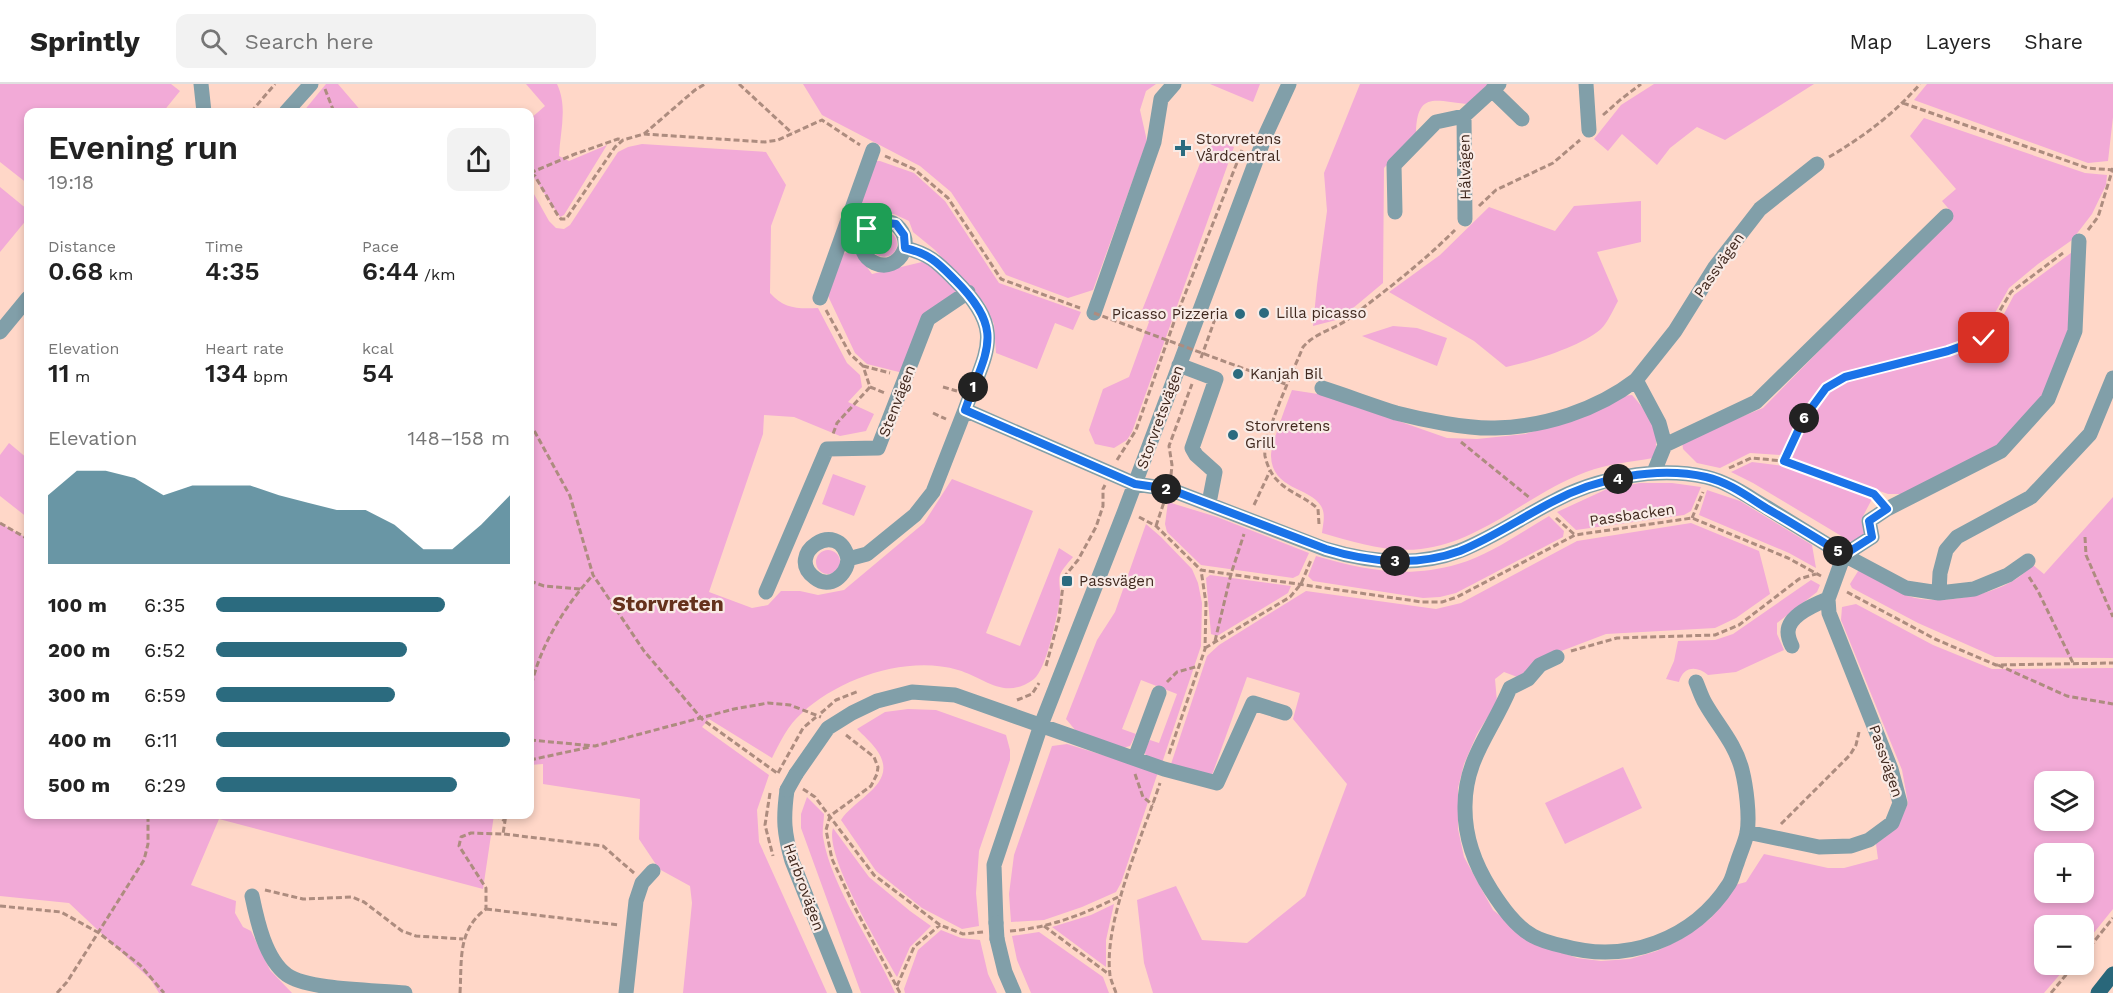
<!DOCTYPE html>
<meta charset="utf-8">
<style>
body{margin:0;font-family:"Work Sans",sans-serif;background:#f2f2f2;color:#222;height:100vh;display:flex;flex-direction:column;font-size:22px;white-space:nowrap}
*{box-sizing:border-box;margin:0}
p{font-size:20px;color:#767676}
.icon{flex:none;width:33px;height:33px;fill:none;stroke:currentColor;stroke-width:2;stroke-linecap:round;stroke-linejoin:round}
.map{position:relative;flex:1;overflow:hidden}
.details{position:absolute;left:24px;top:24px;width:510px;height:711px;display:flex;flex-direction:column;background:#fff;border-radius:12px;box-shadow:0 3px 9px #0003}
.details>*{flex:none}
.fabs{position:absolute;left:2034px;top:687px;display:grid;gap:12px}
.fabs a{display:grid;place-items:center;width:60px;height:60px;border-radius:12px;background:#fff;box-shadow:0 3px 9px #0003;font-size:30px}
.pin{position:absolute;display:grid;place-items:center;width:51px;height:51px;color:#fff;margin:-26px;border-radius:12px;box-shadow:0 3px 9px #0006}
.km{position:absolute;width:30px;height:30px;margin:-15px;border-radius:50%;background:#222;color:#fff;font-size:16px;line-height:30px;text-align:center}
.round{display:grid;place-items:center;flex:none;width:63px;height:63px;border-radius:12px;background:#f2f2f2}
.summary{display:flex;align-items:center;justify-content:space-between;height:102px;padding:0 24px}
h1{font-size:33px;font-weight:600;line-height:45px}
.stats{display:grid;grid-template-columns:repeat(3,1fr);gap:9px;height:102px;padding:6px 24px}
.stats div{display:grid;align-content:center}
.stats b{font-size:26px;font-weight:600}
.stats small{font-size:16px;font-weight:400}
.stats p{font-size:16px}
.chart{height:168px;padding:12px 24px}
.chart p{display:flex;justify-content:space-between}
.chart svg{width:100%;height:108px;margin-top:6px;fill:#2b6b7f;opacity:.7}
ul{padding:0 24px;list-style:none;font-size:20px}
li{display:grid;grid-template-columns:96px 72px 1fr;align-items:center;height:45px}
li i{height:15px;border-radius:8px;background:#2b6b7f}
header{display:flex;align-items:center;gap:36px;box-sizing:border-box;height:84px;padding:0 30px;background:#fff;border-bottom:2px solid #e0e0e0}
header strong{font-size:28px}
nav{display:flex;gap:33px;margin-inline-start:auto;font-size:21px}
.search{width:420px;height:54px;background:#f2f2f2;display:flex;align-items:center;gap:15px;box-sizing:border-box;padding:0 21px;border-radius:12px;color:#767676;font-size:22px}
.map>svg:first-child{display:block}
.green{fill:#f2aad7;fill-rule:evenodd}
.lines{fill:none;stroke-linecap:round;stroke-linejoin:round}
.path{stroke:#ad8c7f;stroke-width:3;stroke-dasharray:6 3;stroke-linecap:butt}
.minor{stroke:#819fa9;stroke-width:15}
.major{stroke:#29677a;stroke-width:15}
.path-bridge{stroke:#ad8c7f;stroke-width:3;stroke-dasharray:6 3;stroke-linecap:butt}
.minor-bridge{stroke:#819fa9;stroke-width:15}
.route-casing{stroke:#fff;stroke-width:12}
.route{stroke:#1a73e8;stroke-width:8}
.poi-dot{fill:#2b6b7f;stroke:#f9ebe6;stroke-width:2}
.labels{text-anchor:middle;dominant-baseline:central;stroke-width:4.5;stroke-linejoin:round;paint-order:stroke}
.poi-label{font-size:15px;fill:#40281e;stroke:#f9ebe6;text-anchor:start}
.street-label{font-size:15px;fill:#40281e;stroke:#f9ebe6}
.district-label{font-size:21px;font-weight:bold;fill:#65311c;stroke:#f9ebe6}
</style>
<header>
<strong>Sprintly</strong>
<div class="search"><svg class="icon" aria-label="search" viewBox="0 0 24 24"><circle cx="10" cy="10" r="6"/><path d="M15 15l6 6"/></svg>Search here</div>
<nav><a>Map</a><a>Layers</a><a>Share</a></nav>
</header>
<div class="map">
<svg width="2113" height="909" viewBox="0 0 2113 909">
<rect width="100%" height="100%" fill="#ffd7c8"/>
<path class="green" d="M0 0H171L180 7 163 28H28V100L0 78Z
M326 0H338L362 28H303Z
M526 0H557C568 23 560 48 559 72L569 77 607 61 564 131 560 133 531 89 530 91V35L545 22Z
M803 0H1156L1146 7 1140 26 1147 57 1093 206 1068 214 1006 191 951 108 920 82 822 31Z
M1210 0H1260L1253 18Z
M1360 0H1488L1467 20C1435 17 1417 7 1416 49L1384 84 1383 199 1340 235 1313 242 1317 201 1327 127 1324 89Z
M1654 0H1814L1725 56 1697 43 1670 64 1657 81 1622 50 1608 67 1594 55 1621 21Z
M1927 0H2113V33L2108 77 2088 79 1914 16Z
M1924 34 2085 89 2107 91 2106 101 2092 130 2072 156 2038 180 2009 204 1996 227 1991 243 1983 249 1947 262 1843 289 1823 299 1800 332 1782 371 1750 369 1720 384 1697 379 1683 365 1682 357 1763 324 1953 130 1942 117 1956 105 1910 52Z
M1210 54 1234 63 1132 348 1127 356 1114 364 1095 360 1089 346 1103 305 1129 293 1149 238 1141 229Z
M642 60 766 68 786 101 771 142 770 209C784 225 798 225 818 224L847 279 860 291 862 303 848 318 874 330 866 347 840 352 794 333 764 331 763 350 709 508 752 524 768 521 781 507H800L818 511 844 506 924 439 952 395 1033 427 986 549 1020 562 1059 464 1073 473C1069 478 1062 485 1060 491 1058 498 1061 507 1060 514 1058 530 1046 586 1034 595 1004 617 986 594 958 586 907 571 840 594 802 629 788 641 780 658 772 674L709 635 702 643 769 691 757 726 759 758 827 909H683L692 819 690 802 659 785 639 755 640 715 543 700V680L530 681V103L549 137 556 144 564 145 570 141 618 68 628 63Z
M875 77H880L914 89 945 117 999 199 1081 228 1073 246 1055 239 1037 285 996 269 994 240 985 220 935 166 913 148 909 137 894 130H875L865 128 861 120Z
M0 103 28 126V134L0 168Z
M1641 117V158L1597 168 1618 217C1613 226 1608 238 1601 245 1582 262 1531 278 1506 283L1474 257 1389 208 1440 171 1489 123 1555 147 1574 122Z
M871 160a13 13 0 1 1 26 0a13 13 0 1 1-26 0Z
M851 166 858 171 872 190 922 178 932 182 957 206 956 211 927 229 903 289 867 280 855 269 828 212 843 170Z
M2075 166 2071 250 2047 307 1998 362 1906 410H1888L1791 376 1808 336 1827 307 1847 298 1949 271 1987 257 1997 249 2004 230 2014 211Z
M1393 242 1417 244 1447 254 1437 282 1362 252Z
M1292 306 1324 311 1447 354 1477 355 1525 350 1583 333 1623 312 1632 311C1648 329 1663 350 1653 374 1631 378 1607 380 1586 388 1529 409 1482 458 1421 465 1386 469 1355 458 1322 449 1323 440 1326 430 1321 422 1310 403 1272 406 1271 372 1271 361 1287 319 1292 306Z
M9 359 28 375V434L0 412V371Z
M1752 378 1783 382 1872 415 1861 436 1864 450 1853 459 1753 399 1731 388Z
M833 390 866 402 854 432 822 420Z
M1640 399H1672L1701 403 1691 427 1684 431 1576 446 1557 428 1607 405Z
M1707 406 1740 417 1812 461 1816 484 1789 469 1699 431Z
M2113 413V574L1995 573 1918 539 1852 504 1850 500 1860 484C1876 494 1892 506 1908 512 1936 522 1986 512 2011 498 2019 494 2026 487 2033 481L2044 490Z
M1168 418 1217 433 1309 469 1299 491 1293 494 1201 481 1167 448 1165 440Z
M1549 432 1564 447 1563 453 1456 509 1440 513 1423 514 1313 497 1308 492 1316 472C1365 486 1407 495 1458 480 1490 471 1520 449 1549 432Z
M0 439 28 455V730L494 731 483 805 219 735 191 801 236 817 235 829 243 843 251 847 270 886 292 909H159L151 896 69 819 0 812Z
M1691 439 1759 467 1770 510 1736 534 1715 544 1606 550 1543 574 1520 594 1504 588 1495 595 1497 618 1477 650 1464 680 1458 704V745L1464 773 1493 826 1532 858 1577 874 1601 877 1630 875 1657 867 1683 854 1711 834 1735 801 1746 798 1764 770 1828 784H1844L1878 775 1876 760 1897 744 1908 719 1902 686 1841 536 1842 523 1856 520 1933 561 1992 585 2113 584V825L2084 861V842H2044V880L2068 881 2044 909H1153L1144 879 1137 816 1176 802 1202 856 1247 859 1305 812 1347 700 1293 635 1300 609 1247 593 1212 691 1171 680 1207 572 1219 561 1306 507 1436 525 1461 519 1577 457ZM2044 698H2084V736H2044ZM2044 770H2084V808H2044Z
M1146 440 1161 453 1192 485 1198 499 1202 519 1201 562 1162 679 1146 673 1144 665 1150 656 1159 659 1177 610 1141 596 1122 645 1136 650 1130 662 1123 664 1076 647 1066 635 1097 556 1115 528Z
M816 478a12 12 0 1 1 24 0a12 12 0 1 1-24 0Z
M1210 491 1291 502 1288 509 1217 552 1211 550 1206 494Z
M1811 496 1820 501 1817 508 1777 539V550L1784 566 1736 588 1708 591C1696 581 1683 583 1679 598L1666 595 1674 577 1678 557 1715 556 1733 550Z
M908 625 936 626 1006 651 1010 666V676L979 767 976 809 979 842 962 845 922 824 876 787 841 736C856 713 901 699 876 665 871 658 863 651 857 645L885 628Z
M1067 660 1158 688 1121 799 1116 808 1082 823 1044 836 1011 838 1009 810 1014 771 1052 662Z
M1623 683 1642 724 1565 760 1545 719Z
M807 713 824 730C824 737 822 746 823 753 832 806 874 860 895 909H861L801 744V730Z
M833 744 869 793 910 827 931 842 910 863 897 893C881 865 824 772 833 744Z
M1114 820 1106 856V883L1052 843 1091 831Z
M941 846 961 854 980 856 988 890 997 909H905L904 905 918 866Z
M1039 848 1103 893 1109 909H1031L1017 876 1012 852Z"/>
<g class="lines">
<path class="path" d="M739 0 792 49
M325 5 334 28
M1903 19 2087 84 2113 86
M251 28 275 0
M1603 31 1620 16 1641 0
M644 50 695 6 705 0
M885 72 914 85 948 114 1001 195 1080 224
M1829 73C1863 53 1894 30 1920 0
M530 89 575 70 618 55 623 56
M530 90 535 92 557 130 561 135H566L615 63 623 56 644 50 765 58 778 56 822 36 860 61
M1479 122 1496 106 1553 79 1580 56
M2088 146 2098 133 2113 84
M826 226 850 270 863 282 870 303 837 339 833 350
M1201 274 1215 235
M863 282 890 289
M870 303 885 309
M943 303 957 307
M933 329 946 335
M530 339 570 412 593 491 644 567 702 635 777 689
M1461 358 1530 414
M1117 376 1136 346 1174 238 1242 66
M1784 377 1874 409 1879 415
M1729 384 1751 374 1784 377 1804 334 1825 304 1845 293 1948 267 1984 254 1994 245 1999 228 2011 208 2063 169
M1171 391 1172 381 1169 362 1192 300
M1254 421 1270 387
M1139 433 1156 442 1201 486 1422 518H1442L1457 513 1575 451 1692 434 1788 474 1821 492
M1556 434 1575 451
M1692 434 1703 408
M0 439 28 455
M1319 440 1318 425C1306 413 1289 409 1277 396 1271 390 1267 381 1265 372 1262 353 1295 283 1303 263 1315 249 1332 246 1347 236 1384 208 1422 179 1455 146
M1156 442 1164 418
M2085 453 2086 471 2113 533
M2029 493 2038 507 2073 579
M530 497 544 502 581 505
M1847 508 1935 555 1996 581 2113 579
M1215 557 1231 490 1244 450
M1205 564 1290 513 1301 500 1311 476
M1571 567 1617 554 1715 551 1739 541 1799 495 1816 490
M1998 581 2067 612 2113 620
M1046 582 1059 534 1064 493 1078 476 1096 443 1103 422V405L1105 401
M1167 598 1177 588 1199 582
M530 609C537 566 564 523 593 491
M1017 616 1032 610 1039 599
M821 629 836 616 859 607
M846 651 874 673 878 683 877 690 871 702 830 732 826 746 832 775 854 822 900 909
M530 656 595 662 734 625 768 619 790 621 821 633
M1169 670 1205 565 1206 519 1201 486
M530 676 590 663
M778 689 803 644 816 633
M1135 690 1143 713 1153 721
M803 705 815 713 874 791 940 841 963 850 983 848
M770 709 765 741 773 772
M505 737 506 730
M1781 740 1850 671 1856 661 1859 648
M504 750 603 762 634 789
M265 806 303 815 352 813 364 818 402 847 416 852 463 855
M0 822 61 828 99 849 140 881 164 909
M486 825 619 841
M1044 842 1110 891
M1010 847C1050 844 1087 829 1122 811
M2084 870 2113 834
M897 902 914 863 940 841
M57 909 67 898 144 776 148 760V730
M460 909C462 877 457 846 486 825V804L459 762 461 753 471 749 503 750 505 737 493 730
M1116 909C1114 903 1111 897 1110 891 1103 838 1143 751 1160 699
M2051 909 2075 880"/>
<path class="minor" d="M201 0 204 28
M1586 0 1589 46
M1492 6 1522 35
M286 28 311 0
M1464 32 1465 135
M1395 128 1394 81 1436 38 1464 32 1499 0
M905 164C893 198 849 175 865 148 869 142 874 139 881 138 897 135 907 150 905 164 930 170 938 179 955 196 1007 248 986 266 965 326L1135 400 1169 405 1325 465C1368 478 1417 483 1459 467 1492 454 1521 434 1552 418 1595 394 1657 382 1706 393 1728 398 1747 412 1766 423 1792 439 1818 455 1844 471L1828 515 1829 529 1891 685 1900 719 1892 739 1869 756 1851 762 1819 763 1747 748
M820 214 873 66
M1094 229 1154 58 1161 15 1174 0
M0 248 28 214
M1179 281 1216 295 1192 364 1196 371 1215 388 1209 419
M1322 304C1347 312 1371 321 1396 329 1423 336 1467 345 1495 344 1544 343 1597 326 1636 296
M1665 361 1756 318 1946 132
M1654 388 1665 361 1659 339 1636 296 1675 247 1715 183 1760 125 1817 80
M848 475C839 432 783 471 815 494 830 506 847 491 848 475L867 470 915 431 933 408 965 326
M2028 477 2008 491 1974 505 1939 509 1906 504 1844 471 1872 453 1869 437 1887 425 2001 367 2048 315 2075 247 2079 157
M766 508 827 365 878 364 928 235 968 208
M1939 509 1940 489 1946 466 1957 453 2031 413 2090 350 2113 294
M1792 562C1790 558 1788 552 1788 548 1788 531 1816 520 1828 515
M1557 573 1540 581 1528 595 1510 604C1492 648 1464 675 1465 725 1465 755 1475 781 1491 806 1502 823 1515 842 1533 852 1542 857 1554 860 1563 862 1626 880 1693 856 1729 800 1733 794 1734 786 1737 779 1740 769 1745 759 1747 749 1750 732 1746 702 1742 686 1735 659 1718 642 1705 619 1701 612 1699 605 1696 598
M1135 674 1159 609
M796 690 828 644 852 629 877 617 912 608 955 611 1164 685 1217 699 1253 619 1285 629
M787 706C783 735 784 749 792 777L845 909
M252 812C257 836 265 875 287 891 308 906 376 906 405 909
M996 839 994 781 1041 641 1124 429 1266 50 1289 0
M997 855 1005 888 1014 909
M626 909 636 817 642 799 653 787"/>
<path class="major" d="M2098 909 2113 890"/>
<path class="path-bridge" d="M1094 229 1288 301"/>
<path class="minor-bridge" d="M787 706 796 690
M996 839 997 855"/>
</g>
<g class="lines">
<defs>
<path id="route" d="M867 145 880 138 896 140 904 151 905 164C930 170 938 179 955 196 1007 248 986 266 965 326L1135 400 1169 405 1326 465C1368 478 1417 483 1460 467 1492 454 1521 434 1552 418 1596 394 1657 382 1706 393 1728 398 1747 412 1766 424 1792 439 1818 455 1844 471L1872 453 1869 437 1887 425 1874 410 1784 377 1804 334 1826 304 1845 293 1948 267 1984 254"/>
</defs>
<use href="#route" class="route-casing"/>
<use href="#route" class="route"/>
</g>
<g class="poi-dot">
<path d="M1180 55h6v6h6v6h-6v6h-6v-6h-6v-6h6z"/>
<circle cx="1264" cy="229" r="6"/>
<circle cx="1240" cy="230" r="6"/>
<circle cx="1238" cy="290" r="6"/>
<circle cx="1233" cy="351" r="6"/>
<rect x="1061" y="491" width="12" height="12" rx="3"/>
</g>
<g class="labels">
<g class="poi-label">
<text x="1196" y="55">Storvretens<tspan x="1196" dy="17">Vårdcentral</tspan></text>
<text x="1276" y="229">Lilla picasso</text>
<text x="1228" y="230" text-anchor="end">Picasso Pizzeria</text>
<text x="1250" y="290">Kanjah Bil</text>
<text x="1245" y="342">Storvretens<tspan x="1245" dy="17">Grill</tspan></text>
<text x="1079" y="497">Passvägen</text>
</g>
<g class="street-label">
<text transform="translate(1465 83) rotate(-91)">Hålvägen</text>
<text transform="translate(1719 181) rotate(-55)">Passvägen</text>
<text transform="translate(897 317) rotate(-69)">Stenvägen</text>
<text transform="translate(1160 333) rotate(-70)">Storvretsvägen</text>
<text transform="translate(1632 431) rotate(-8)">Passbacken</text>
<text transform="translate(1886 677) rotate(71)">Passvägen</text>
<text transform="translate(804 803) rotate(70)">Harbrovägen</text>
</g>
<g class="district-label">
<text x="668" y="519">Storvreten</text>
</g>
</g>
</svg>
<div class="fabs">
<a><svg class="icon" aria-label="layers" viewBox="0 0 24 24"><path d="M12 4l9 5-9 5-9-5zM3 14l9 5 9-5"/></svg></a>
<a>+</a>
<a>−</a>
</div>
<div class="pin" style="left:867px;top:145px;background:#1e9e55"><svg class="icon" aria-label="arrive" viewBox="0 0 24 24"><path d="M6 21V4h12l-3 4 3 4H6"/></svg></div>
<div class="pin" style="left:1984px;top:254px;background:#d93025"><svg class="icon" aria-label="check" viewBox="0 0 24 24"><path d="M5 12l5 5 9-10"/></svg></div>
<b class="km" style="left:973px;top:303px">1</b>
<b class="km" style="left:1166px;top:405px">2</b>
<b class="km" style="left:1395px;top:477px">3</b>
<b class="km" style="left:1618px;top:395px">4</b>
<b class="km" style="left:1838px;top:467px">5</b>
<b class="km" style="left:1804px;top:334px">6</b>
<section class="details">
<div class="summary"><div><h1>Evening run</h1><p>19:18</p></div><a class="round"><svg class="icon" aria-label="share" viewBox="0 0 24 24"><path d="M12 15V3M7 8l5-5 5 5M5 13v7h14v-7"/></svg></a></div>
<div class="stats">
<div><p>Distance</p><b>0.68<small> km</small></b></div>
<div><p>Time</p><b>4:35</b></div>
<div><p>Pace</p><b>6:44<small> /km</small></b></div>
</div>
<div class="stats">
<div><p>Elevation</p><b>11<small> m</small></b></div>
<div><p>Heart rate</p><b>134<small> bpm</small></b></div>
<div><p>kcal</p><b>54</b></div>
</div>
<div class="chart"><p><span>Elevation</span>148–158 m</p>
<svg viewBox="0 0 160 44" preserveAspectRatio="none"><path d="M0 44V16L10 6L20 6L30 9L40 16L50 12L60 12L70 12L80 16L90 19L100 22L110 22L120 28L130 38L140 38L150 28L160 16V44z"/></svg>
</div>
<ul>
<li><b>100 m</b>6:35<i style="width:78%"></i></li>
<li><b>200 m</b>6:52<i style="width:65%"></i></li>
<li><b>300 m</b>6:59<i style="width:61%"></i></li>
<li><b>400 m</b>6:11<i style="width:100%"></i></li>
<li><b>500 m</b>6:29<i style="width:82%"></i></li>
</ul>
</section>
</div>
